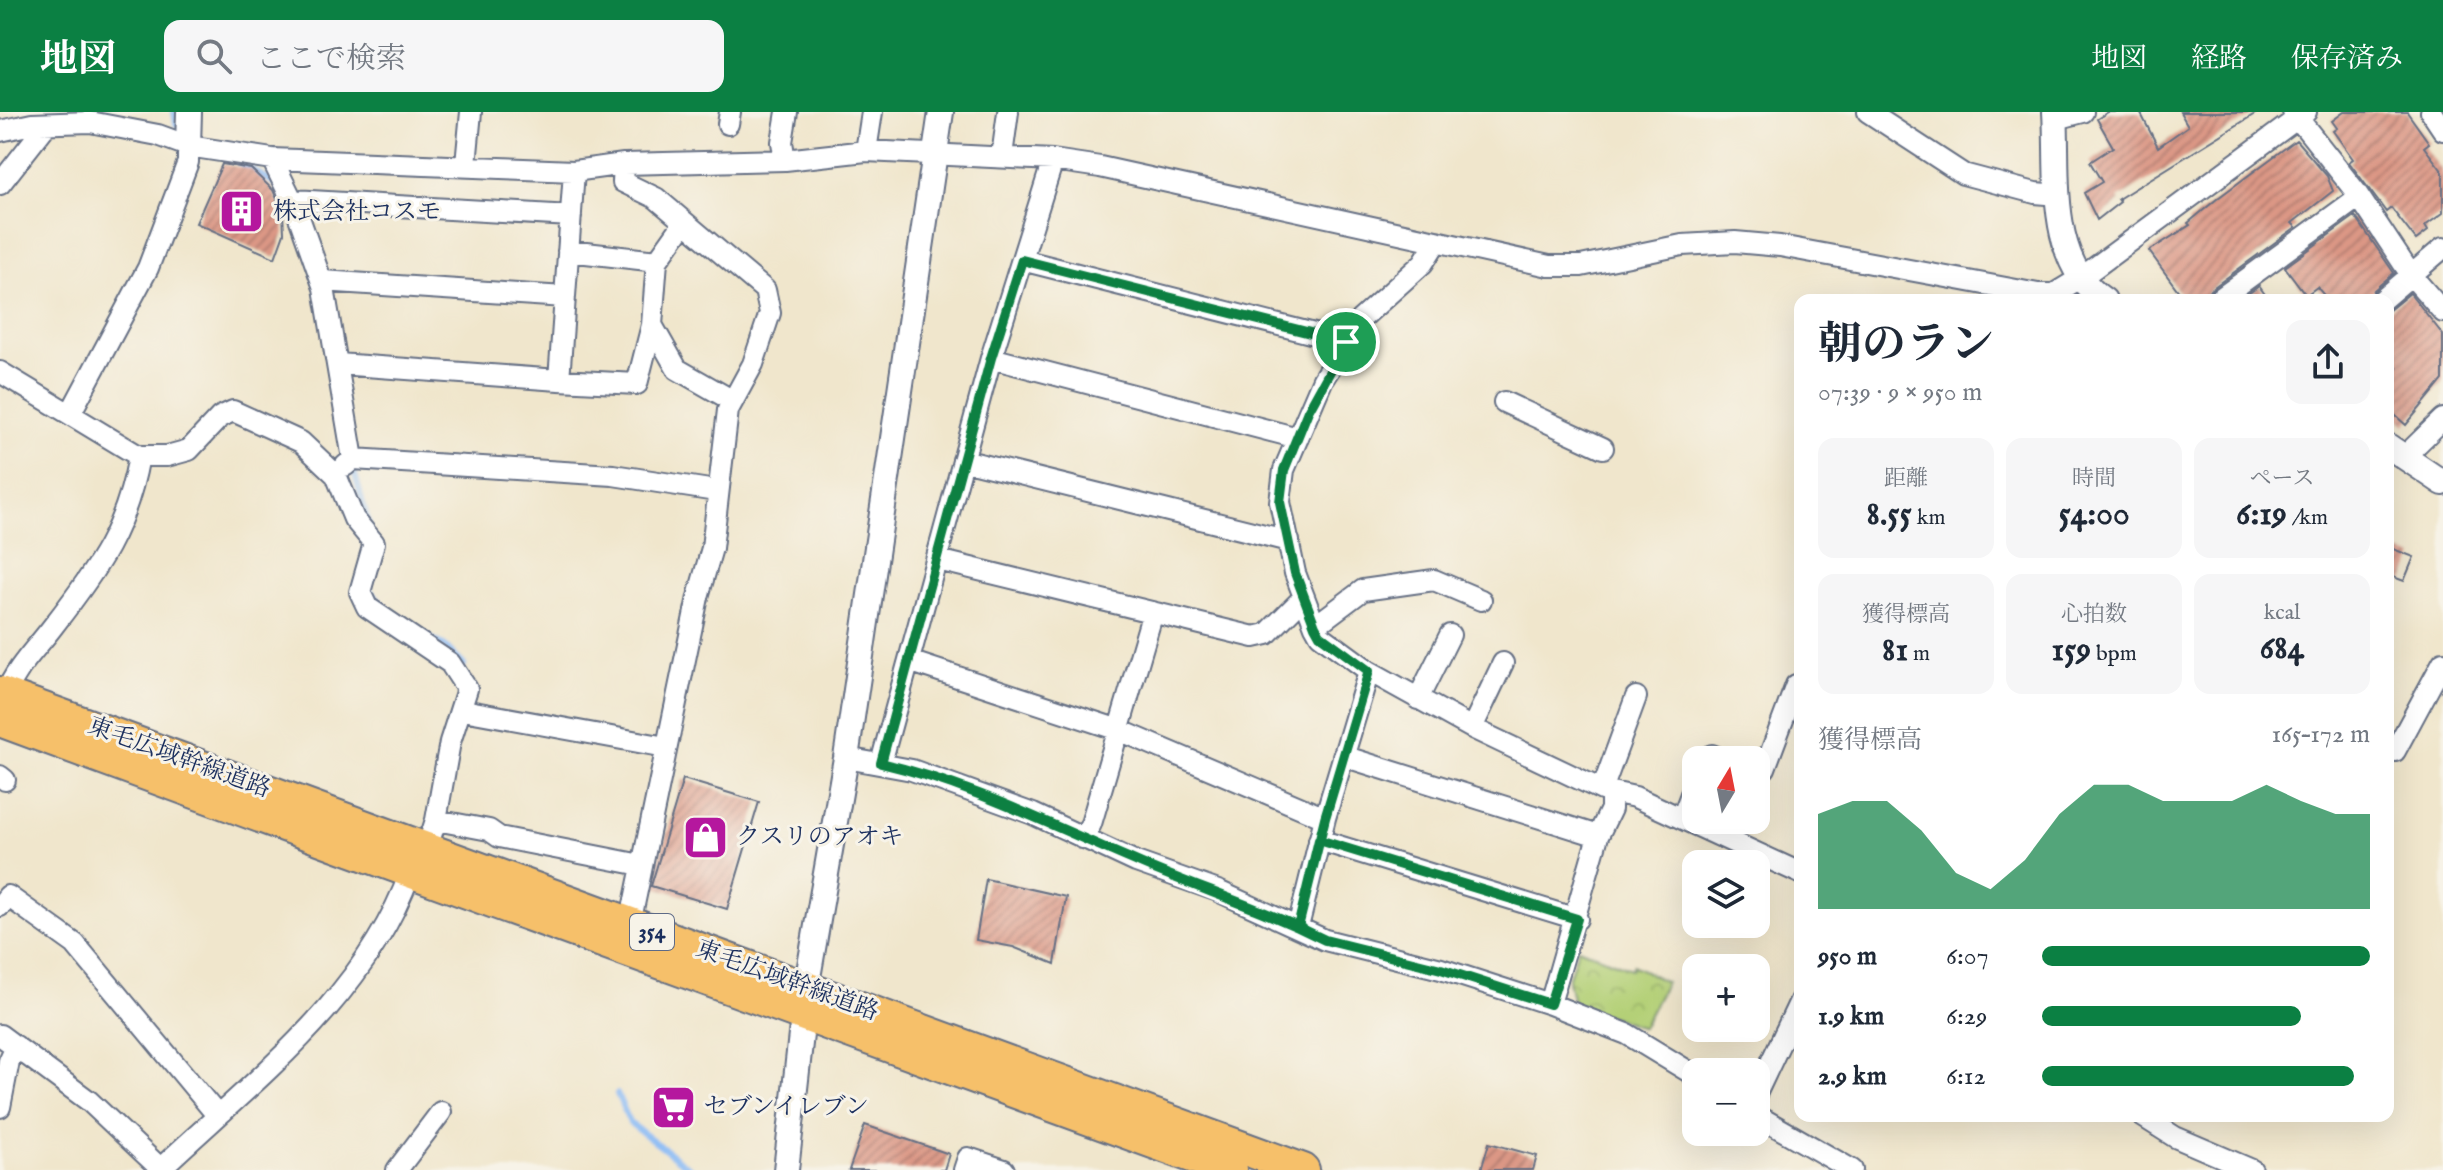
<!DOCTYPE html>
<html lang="ja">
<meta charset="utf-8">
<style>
body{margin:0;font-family:"IM FELL English","Noto Serif JP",serif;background:#f6f6f7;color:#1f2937;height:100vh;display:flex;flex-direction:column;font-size:30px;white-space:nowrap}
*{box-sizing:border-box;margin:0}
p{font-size:26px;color:#747a83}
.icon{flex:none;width:44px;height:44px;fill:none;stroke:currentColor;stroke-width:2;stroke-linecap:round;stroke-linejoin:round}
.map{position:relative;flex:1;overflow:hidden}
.sheet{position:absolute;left:1794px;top:182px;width:600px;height:828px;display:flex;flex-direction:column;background:#fff;border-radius:16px;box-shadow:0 8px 32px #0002}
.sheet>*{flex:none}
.needle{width:52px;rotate:10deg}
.fabs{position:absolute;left:1682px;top:634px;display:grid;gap:16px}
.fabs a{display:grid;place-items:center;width:88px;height:88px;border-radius:16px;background:#fff;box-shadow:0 8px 32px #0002;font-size:40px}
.pin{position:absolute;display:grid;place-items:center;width:68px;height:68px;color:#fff;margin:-34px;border:4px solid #fff;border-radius:50%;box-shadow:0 2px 8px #0007}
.round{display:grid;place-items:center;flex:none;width:84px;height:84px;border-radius:16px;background:#f6f6f7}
.headline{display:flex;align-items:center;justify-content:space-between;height:136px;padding:0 24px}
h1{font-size:44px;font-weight:700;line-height:60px}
.figures{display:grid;grid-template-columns:repeat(3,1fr);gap:12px;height:136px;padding:8px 24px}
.figures div{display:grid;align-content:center;border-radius:16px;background:#f6f6f7;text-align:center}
.figures b{font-size:34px;font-weight:700}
.figures small{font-size:22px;font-weight:400}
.figures p{font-size:22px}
.chart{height:224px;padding:16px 24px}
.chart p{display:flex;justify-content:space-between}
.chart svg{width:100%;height:144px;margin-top:8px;fill:#0b8043;opacity:.7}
ul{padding:0 24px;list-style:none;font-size:26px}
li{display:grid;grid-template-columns:128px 96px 1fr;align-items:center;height:60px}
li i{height:20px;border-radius:10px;background:#0b8043}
header{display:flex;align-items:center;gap:48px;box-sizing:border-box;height:112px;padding:0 40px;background:#0b8043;color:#fff}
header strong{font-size:38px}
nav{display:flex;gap:44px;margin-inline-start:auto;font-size:28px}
.search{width:560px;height:72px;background:#f6f6f7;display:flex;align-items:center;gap:20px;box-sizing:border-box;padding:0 28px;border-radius:16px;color:#747a83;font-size:30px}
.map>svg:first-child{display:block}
.park{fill:url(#park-crowns);stroke:#68806a;stroke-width:2}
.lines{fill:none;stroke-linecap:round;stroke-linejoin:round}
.stream{stroke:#88baf5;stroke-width:6}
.building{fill:url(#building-hatch)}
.minor-casing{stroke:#666f84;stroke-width:24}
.tertiary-casing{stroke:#666f84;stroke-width:28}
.trunk-casing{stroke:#666f84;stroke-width:36}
.minor{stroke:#fff;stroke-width:20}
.tertiary{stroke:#fff;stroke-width:24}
.trunk{stroke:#f6c06b;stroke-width:32}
.route-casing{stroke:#fff;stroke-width:16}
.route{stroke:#0b8043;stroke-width:10}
.labels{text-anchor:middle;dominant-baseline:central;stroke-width:6;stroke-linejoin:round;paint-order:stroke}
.shield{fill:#f7f3e8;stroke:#5d6a87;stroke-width:2}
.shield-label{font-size:22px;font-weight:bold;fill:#1b2f5e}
.poi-label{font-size:24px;fill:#1b2f5e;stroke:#f7f3e8;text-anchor:start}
.street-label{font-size:24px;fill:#1b2f5e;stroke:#f7f3e8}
</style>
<header>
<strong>地図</strong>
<div class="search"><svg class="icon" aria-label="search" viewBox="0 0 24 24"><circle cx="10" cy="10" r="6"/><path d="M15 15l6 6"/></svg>ここで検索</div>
<nav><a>地図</a><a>経路</a><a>保存済み</a></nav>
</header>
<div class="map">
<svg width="2443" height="1058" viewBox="0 0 2443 1058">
<defs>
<pattern id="park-crowns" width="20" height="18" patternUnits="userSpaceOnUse" patternTransform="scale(2)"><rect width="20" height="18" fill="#b4d077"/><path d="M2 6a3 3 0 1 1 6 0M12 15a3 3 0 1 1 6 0" fill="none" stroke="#9ab369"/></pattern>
<pattern id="building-hatch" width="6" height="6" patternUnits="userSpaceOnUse" patternTransform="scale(2)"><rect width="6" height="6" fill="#db9785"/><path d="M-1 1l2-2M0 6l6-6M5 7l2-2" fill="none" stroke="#b17c70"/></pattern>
</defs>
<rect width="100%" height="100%" fill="#f7f3e8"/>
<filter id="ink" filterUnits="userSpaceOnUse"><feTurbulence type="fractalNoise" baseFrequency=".0125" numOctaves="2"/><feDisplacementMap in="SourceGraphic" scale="16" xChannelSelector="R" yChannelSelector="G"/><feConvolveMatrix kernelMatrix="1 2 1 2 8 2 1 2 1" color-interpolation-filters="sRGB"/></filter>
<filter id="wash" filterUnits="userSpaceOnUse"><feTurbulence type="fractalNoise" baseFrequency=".006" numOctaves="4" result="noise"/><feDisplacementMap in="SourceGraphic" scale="32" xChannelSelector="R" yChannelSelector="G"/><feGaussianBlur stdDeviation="1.8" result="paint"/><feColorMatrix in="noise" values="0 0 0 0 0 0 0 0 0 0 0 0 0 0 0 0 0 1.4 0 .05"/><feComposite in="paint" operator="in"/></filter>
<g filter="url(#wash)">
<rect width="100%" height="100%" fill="#f0e6cc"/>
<path class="park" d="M1578 836 1631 857 1633 853 1666 870 1642 916C1620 905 1596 902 1573 892L1568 868Z"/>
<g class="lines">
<path class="stream" d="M174 0 176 12 183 16
M237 49 279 74
M353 355 369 413
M369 477 387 498
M426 524 445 534 464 553
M617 982 630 1011 692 1058"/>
</g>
<g id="blocks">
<path class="building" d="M2108 0H2140L2158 35 2188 14 2180 0H2258L2118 87 2120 90 2097 108 2084 81 2102 70 2090 50 2113 35 2097 7Z
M2344 0H2407L2429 31 2424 35 2443 60V101L2425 114 2428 119 2416 128 2391 96 2386 100 2349 50 2353 47 2333 19 2337 16 2332 9Z
M2296 28 2327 64 2333 79 2292 111 2296 115 2210 178 2205 188H2185L2149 139 2190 113 2188 111 2218 86Z
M222 52 251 57 273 78 283 100 284 121 275 146 196 111Z
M2355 104 2394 161 2374 178 2369 188H2328L2317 175 2306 183 2285 155Z
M2259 174 2269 188H2240Z
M2410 181 2443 223V268L2406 313 2388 297V275L2397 265 2393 259 2397 256 2388 247V199Z
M2388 435 2414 445 2404 469 2388 463Z
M683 667 759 690 727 797 651 774Z
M986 767 1066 785 1055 852 1013 835 976 828Z
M865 1013 949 1042 944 1058H849Z
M1489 1031 1537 1044 1533 1058H1481Z"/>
</g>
</g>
<g filter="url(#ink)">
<use href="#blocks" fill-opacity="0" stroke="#666f84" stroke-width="2"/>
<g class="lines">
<defs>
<path id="minor" d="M1868 0 1963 62 2035 81 2059 83
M2293 0 2356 80 2411 163 2443 200
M2431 0 2443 18
M2056 7 2083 0
M728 12 730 0
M0 19 32 12 90 10 158 23 188 34 272 47 574 59 624 52 785 48 866 39 1053 48 1100 55 1549 154H1581L1682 133 1735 130 1780 134 2038 182H2054L2082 165 2306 0
M866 39 872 0
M1002 44 1008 0
M272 47 295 94 324 176 353 347 345 354
M785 48 782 30 787 0
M466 52 471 0
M624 52 623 70 656 86 765 178 770 201 753 252 728 298 712 436 698 485 630 812
M574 59 559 268 637 272 652 213
M0 72 47 12
M293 88 571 104
M684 111 657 149 652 213 677 257 733 289
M1437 129 1423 151 1360 208 1323 267 1284 358 1280 390 1295 461 1315 514 1320 523 1369 559 1472 616 1602 678 1635 685 1800 761
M568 139 657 149
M1022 148 1346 230
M322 169 565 185
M2218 188 2359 85
M2382 188 2443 136
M991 246 1298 326
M338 252 559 268
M0 260 139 344H167L189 338 220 305 233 299 301 330 336 363 354 407 374 431 360 480 367 495 450 551 467 577 450 630 436 708 427 736
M1504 290 1603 336
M70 302 148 156 188 50V34
M2404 345 2443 307
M353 347 613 363 716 379
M963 348 1289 429
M938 448 1254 525 1267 522 1303 486
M1315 514 1363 478 1434 468 1481 488
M909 549 1119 618 1325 706
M5 583C17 554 36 537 54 513 99 455 126 417 139 344
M1418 587 1450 523
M463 598 666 635
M1472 616 1503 551
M2395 639 2443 550
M1343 644 1598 724
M846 646 912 658 1033 702 1136 750 1218 779 1325 828 1441 857 1550 892 1627 922 1696 964
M1704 648 1712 643 1724 648
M881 651 991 246 1053 48
M1756 660 1765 656 1796 573 1800 575
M0 664 5 668
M1602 678 1636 585
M1682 706 1696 669
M436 708 489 718 499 725 641 753
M1082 726 1091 712 1153 500
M1319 728 1577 807
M0 794 8 784 75 832 217 1003
M1298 815 1325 706 1369 559
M1550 892 1598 724 1611 697V680
M0 923 89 989 162 1058
M1756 982 1800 889
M0 995 9 949 16 934
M1756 1003 1852 1058
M2142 1004 2175 1025 2252 1058
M159 1058C252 970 365 886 410 761
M397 1058 441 1000
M964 1058 968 1046 1004 1058"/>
<path id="tertiary" d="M2055 0C2059 60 2046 150 2104 188
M188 34 189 0
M2388 334 2443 371
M786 1058 806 877 846 646 941 0"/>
<path id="trunk" d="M0 581 1303 1058
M0 608C409 761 821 907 1230 1058"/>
</defs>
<use href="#minor" class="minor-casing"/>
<use href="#tertiary" class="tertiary-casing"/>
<use href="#trunk" class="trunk-casing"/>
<use href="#minor" class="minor"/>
<use href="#tertiary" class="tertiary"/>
<use href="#trunk" class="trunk"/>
</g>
</g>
<g class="lines" filter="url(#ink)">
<defs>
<path id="route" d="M1346 230 1022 148 991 246 881 651C970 672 1050 713 1133 748 1187 772 1243 790 1298 815L1319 728 1577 807 1550 892 1441 857 1325 828 1298 815 1325 706 1369 559 1320 523 1315 514 1295 461 1280 390 1284 358 1308 299 1346 230"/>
</defs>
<use href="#route" class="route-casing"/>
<use href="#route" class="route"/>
</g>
<defs>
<symbol id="building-square" viewBox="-11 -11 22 22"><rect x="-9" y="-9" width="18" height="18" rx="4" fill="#b5179e" stroke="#f7f3e8"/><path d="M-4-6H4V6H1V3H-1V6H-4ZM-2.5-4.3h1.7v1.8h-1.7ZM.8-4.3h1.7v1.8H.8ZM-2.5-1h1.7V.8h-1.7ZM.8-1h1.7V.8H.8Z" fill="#fff"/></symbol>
<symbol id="shop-square" viewBox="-11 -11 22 22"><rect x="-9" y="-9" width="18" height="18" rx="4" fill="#b5179e" stroke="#f7f3e8"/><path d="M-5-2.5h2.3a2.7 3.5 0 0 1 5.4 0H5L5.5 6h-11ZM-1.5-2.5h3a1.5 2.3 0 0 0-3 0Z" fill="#fff"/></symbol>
<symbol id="supermarket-square" viewBox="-11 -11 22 22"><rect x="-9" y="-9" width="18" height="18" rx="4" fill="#b5179e" stroke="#f7f3e8"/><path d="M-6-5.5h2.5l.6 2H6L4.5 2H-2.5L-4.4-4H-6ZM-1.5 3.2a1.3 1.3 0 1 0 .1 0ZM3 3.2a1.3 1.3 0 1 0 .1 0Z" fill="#fff"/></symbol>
</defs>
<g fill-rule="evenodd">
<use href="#building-square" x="216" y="74" width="51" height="51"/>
<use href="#shop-square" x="680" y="700" width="51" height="51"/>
<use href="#supermarket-square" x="648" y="970" width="51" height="51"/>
</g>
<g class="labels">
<rect class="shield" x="630" y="802" width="44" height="36" rx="6"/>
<g class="shield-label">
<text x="652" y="820">354</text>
</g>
<g class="poi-label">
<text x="273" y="100">株式会社コスモ</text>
<text x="736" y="725">クスリのアオキ</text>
<text x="704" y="995">セブンイレブン</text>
</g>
<g class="street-label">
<text transform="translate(179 646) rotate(20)">東毛広域幹線道路</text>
<text transform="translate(787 869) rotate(20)">東毛広域幹線道路</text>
</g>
</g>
</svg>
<div class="fabs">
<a><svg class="needle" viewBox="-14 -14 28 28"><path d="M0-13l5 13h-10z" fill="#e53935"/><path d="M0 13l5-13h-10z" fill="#747a83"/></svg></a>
<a><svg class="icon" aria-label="layers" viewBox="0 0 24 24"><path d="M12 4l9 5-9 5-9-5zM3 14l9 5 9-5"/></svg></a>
<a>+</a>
<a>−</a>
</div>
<div class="pin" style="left:1346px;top:230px;background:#1e9e55"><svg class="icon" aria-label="arrive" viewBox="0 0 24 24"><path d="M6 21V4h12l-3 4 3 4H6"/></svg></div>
<section class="sheet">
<div class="headline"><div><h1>朝のラン</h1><p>07:39 · 9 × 950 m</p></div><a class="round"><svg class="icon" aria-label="share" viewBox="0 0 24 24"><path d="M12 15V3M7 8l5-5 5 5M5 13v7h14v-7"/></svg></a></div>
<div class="figures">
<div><p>距離</p><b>8.55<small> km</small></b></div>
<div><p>時間</p><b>54:00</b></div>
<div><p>ペース</p><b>6:19<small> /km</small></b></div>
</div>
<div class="figures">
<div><p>獲得標高</p><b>81<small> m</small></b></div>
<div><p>心拍数</p><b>159<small> bpm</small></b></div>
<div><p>kcal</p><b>684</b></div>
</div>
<div class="chart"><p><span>獲得標高</span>165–172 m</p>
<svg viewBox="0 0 160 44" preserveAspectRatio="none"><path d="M0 44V15L10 11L20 11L30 20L40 33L50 38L60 29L70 15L80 6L90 6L100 11L110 11L120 11L130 6L140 11L150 15L160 15V44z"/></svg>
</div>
<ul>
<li><b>950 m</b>6:07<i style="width:100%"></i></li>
<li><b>1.9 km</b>6:29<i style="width:79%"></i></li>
<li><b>2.9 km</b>6:12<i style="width:95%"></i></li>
</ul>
</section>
</div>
